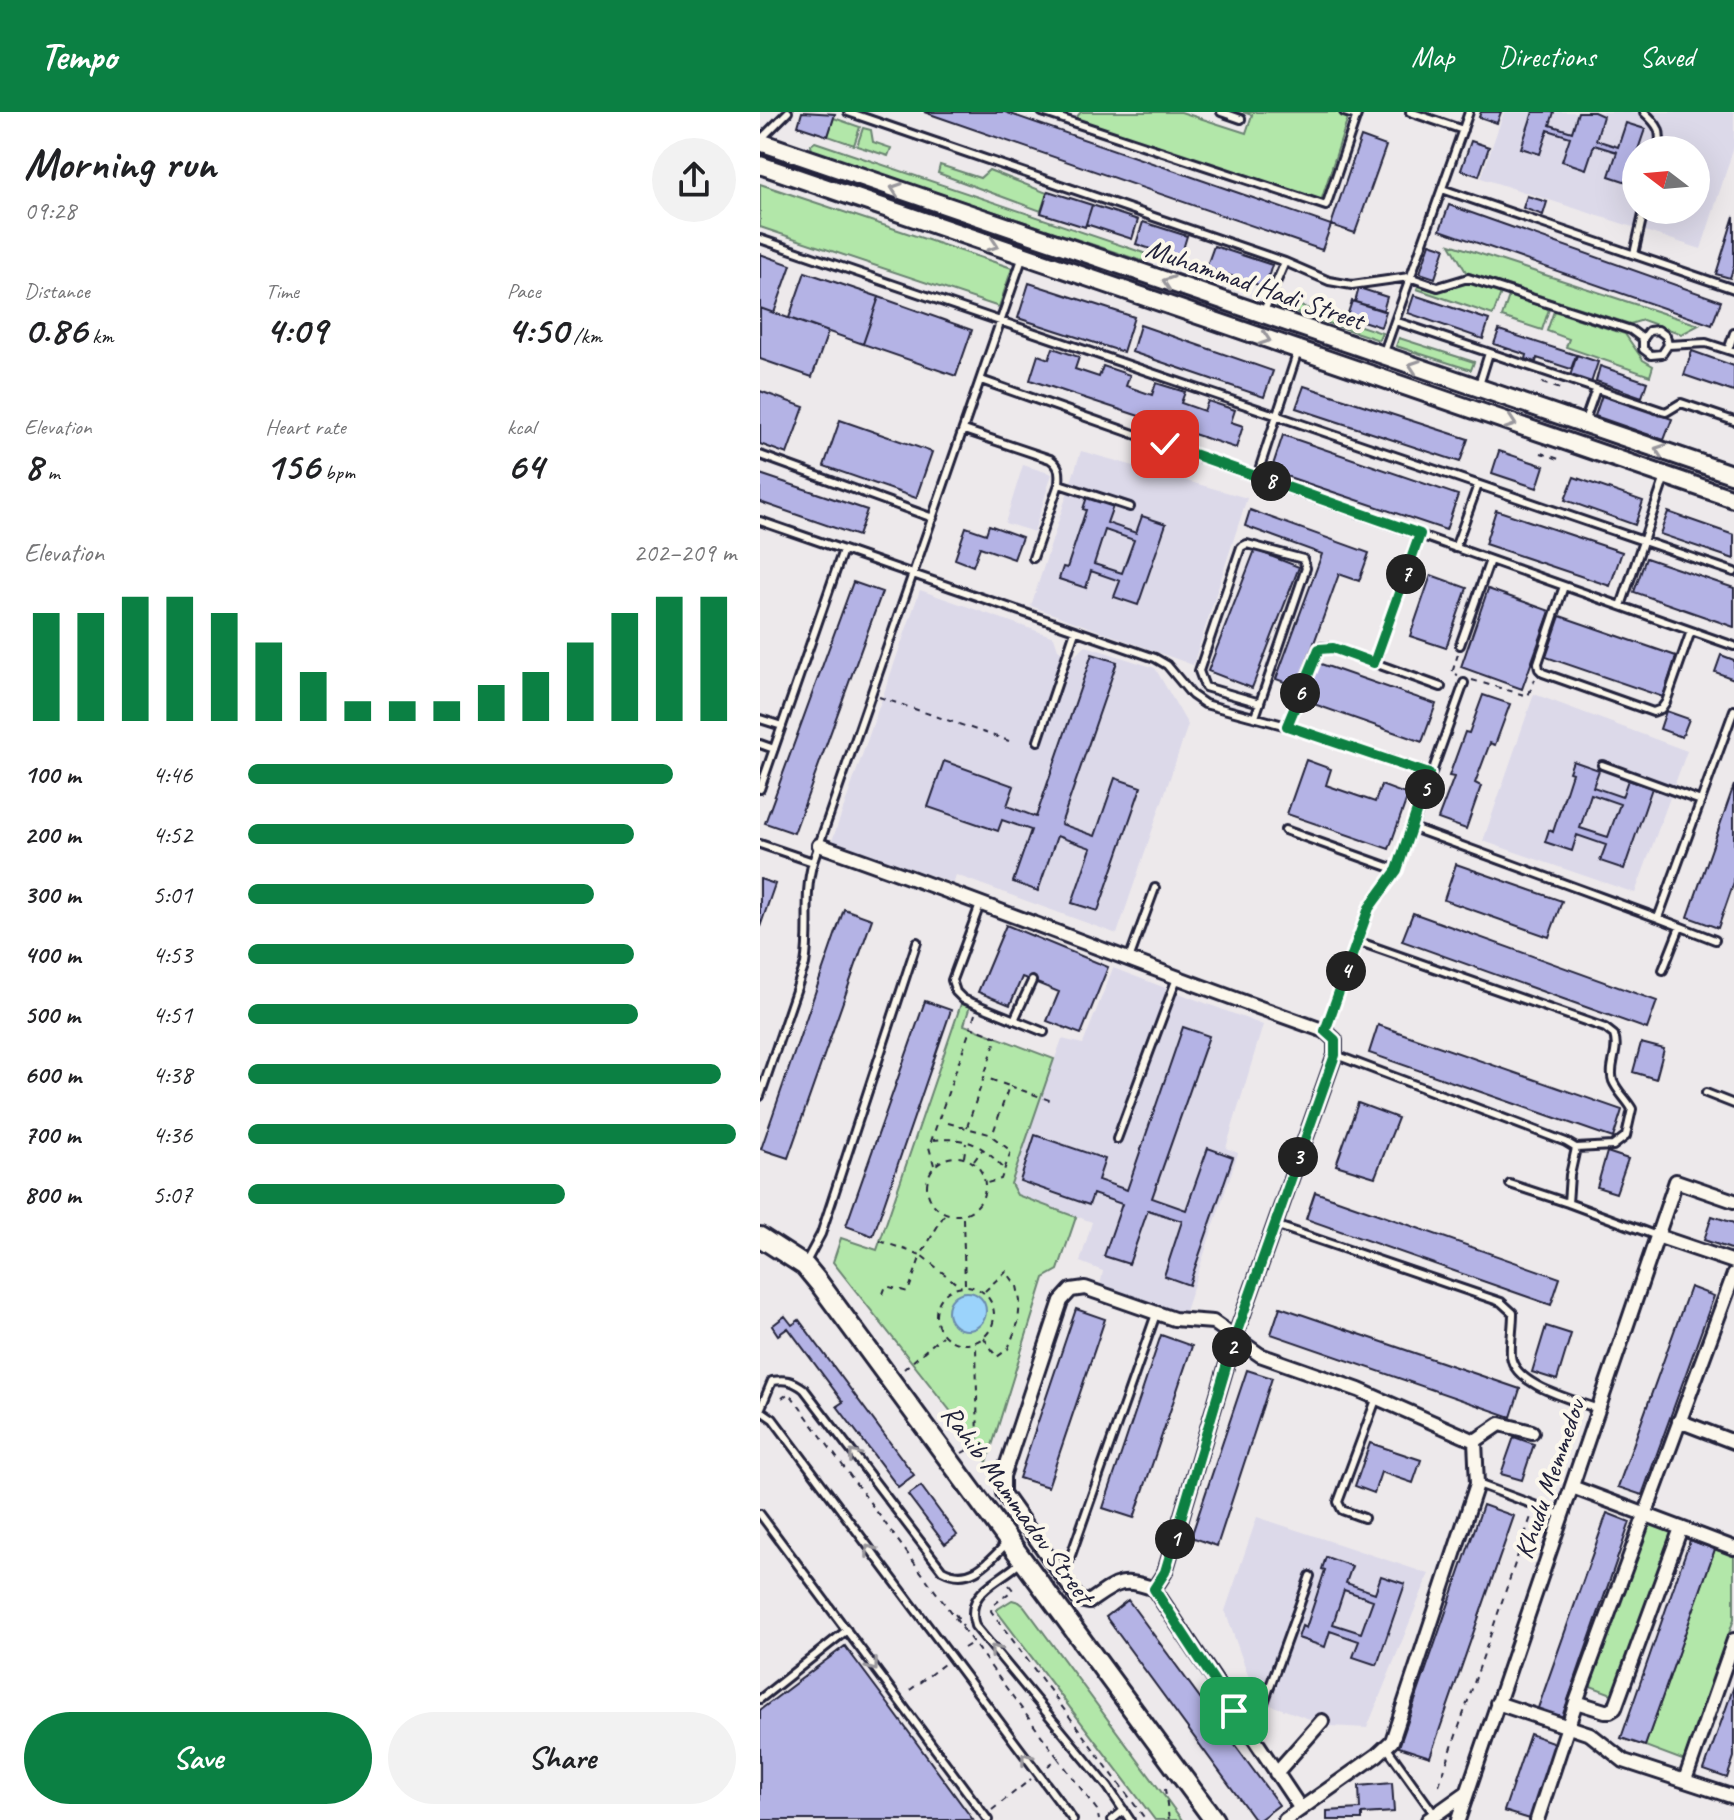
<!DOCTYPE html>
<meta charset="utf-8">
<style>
body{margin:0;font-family:Caveat,sans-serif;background:#f2f2f2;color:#202124;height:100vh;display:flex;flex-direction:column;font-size:30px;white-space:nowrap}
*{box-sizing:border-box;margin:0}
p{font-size:26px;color:#757577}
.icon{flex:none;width:44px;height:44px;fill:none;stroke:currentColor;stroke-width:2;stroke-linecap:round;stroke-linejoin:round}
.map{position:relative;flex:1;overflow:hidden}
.side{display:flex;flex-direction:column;background:#fff;width:760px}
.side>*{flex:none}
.needle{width:52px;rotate:286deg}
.buttons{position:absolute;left:862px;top:24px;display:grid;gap:16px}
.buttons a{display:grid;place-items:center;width:88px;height:88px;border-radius:50%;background:#fff;box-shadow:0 8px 32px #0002;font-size:40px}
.pin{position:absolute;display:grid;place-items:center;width:68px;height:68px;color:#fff;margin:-34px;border-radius:16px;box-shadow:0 4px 12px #0006}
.km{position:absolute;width:40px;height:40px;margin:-20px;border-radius:50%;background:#222;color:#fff;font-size:22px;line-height:40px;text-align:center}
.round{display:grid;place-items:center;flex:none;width:84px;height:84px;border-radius:42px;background:#f2f2f2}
.overview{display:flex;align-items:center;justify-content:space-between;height:136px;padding:0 24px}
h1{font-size:44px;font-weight:600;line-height:60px}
.figures{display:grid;grid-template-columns:repeat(3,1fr);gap:12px;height:136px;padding:8px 24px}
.figures div{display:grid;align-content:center}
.figures b{font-size:40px;font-weight:600}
.figures small{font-size:22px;font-weight:400}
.figures p{font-size:22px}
.chart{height:224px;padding:16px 24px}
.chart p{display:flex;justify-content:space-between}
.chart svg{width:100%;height:144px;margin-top:8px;stroke:#0b8043;stroke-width:6}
.action{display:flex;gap:16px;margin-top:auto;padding:16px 24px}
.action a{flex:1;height:92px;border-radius:48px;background:#0b8043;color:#fff;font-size:32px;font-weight:600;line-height:92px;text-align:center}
.action a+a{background:#f2f2f2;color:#202124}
ul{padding:0 24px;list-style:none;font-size:26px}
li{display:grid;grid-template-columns:128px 96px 1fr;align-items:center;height:60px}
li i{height:20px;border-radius:10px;background:#0b8043}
header{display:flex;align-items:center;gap:48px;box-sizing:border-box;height:112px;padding:0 40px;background:#0b8043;color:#fff}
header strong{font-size:38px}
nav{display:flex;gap:44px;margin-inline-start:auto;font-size:28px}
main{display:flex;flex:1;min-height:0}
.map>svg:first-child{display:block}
.built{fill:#dcd9e9;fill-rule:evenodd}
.green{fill:#b2e7a9;stroke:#6a8472;stroke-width:2}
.water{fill:#9bd3fb;stroke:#6b8cae;stroke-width:2}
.building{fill:#b4b3e5;stroke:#22223b;stroke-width:2;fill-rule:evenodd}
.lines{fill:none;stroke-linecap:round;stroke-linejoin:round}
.service-casing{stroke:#22223b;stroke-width:12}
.minor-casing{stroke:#22223b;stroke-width:18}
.tertiary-casing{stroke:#22223b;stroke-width:22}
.secondary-casing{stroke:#22223b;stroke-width:24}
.path{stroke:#22223b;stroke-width:2;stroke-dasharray:6 6;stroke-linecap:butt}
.service{stroke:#fbf7ec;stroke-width:6}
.minor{stroke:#fbf7ec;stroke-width:12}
.tertiary{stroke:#fbf7ec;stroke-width:16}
.secondary{stroke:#fbf7ec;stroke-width:18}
.oneway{stroke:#99979c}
.route-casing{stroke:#fff;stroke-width:16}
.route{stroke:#0b8043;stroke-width:10}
.labels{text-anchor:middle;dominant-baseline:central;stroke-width:8;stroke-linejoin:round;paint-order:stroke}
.street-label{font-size:28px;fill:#22223b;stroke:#fbf7ec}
</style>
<header>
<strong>Tempo</strong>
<nav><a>Map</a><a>Directions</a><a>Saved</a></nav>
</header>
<main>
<section class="side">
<div class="overview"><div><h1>Morning run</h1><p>09:28</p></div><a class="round"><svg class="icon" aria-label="share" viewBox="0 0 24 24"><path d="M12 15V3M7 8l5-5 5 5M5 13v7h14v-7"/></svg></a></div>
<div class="figures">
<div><p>Distance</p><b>0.86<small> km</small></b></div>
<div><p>Time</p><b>4:09</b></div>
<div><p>Pace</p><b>4:50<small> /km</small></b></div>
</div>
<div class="figures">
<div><p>Elevation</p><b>8<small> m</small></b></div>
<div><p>Heart rate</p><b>156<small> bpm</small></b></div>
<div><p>kcal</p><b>64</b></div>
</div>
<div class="chart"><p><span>Elevation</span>202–209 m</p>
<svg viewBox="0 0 160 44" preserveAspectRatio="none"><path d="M5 44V11M15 44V11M25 44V6M35 44V6M45 44V11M55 44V20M65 44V29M75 44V38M85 44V38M95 44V38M105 44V33M115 44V29M125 44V20M135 44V11M145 44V6M155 44V6"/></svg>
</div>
<ul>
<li><b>100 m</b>4:46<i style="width:87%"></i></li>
<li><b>200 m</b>4:52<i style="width:79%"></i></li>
<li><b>300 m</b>5:01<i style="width:71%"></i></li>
<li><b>400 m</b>4:53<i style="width:79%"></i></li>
<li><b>500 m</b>4:51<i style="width:80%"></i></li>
<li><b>600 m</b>4:38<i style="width:97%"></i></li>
<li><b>700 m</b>4:36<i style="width:100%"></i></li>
<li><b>800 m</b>5:07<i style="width:65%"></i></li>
</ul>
<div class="action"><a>Save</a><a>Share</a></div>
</section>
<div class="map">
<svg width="974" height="1708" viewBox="0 0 974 1708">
<rect width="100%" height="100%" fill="#ede9eb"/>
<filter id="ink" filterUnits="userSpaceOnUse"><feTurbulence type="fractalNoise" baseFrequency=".0125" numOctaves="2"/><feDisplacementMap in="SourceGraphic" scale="16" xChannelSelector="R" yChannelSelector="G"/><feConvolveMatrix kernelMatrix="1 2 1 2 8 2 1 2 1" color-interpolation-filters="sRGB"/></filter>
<g filter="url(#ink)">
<path class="built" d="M744 0H974V35L941 137 721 66ZM876 38H936V98H876Z
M321 339 487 386 433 553 271 494Z
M263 353 292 362 274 420 245 411Z
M160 478 294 525 298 537 307 543 314 544 326 534 395 556 428 613 357 822 196 763 193 771 72 729Z
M774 582 927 639 875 781 723 729Z
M353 856 503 913 466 1036 478 1041 424 1202 340 1174 343 1159 320 1150 332 1110 257 1083 251 1076 252 1065 302 927 323 932Z
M497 1405 669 1462 607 1616 569 1614 497 1588 465 1499Z"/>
<path class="green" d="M321 0H421L486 21 492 3 483 0H579L589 3 561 89 314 8Z
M74 6 100 15 94 33 68 24Z
M103 16 111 18 113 30 131 36 128 44 97 34Z
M55 30 384 141 386 146 382 149 52 39 51 33Z
M180 53 220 66 229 58 287 81 281 99 178 61Z
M0 72 252 156 239 195 0 115Z
M690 132 939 213 922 222 883 208 870 212 706 160Z
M704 169 741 181 733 203 657 177 658 174 678 180Z
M749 184 789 197 782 218 742 205Z
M519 187 622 221 619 228 517 194Z
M794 199 865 222 883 248 893 254 890 264 806 235 809 227 787 219Z
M639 226 714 250 711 258 636 234Z
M202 889 210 894 204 913 294 947 251 1072 257 1083 316 1105 298 1158 284 1166 227 1350 218 1334 73 1150 81 1126 117 1138Z
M884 1409 917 1422 857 1584 825 1572Z
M955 1437 974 1443V1507L925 1649 885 1634Z
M252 1488 259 1490 264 1494 422 1708H395L236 1498Z"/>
<path class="water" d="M188 1199a19 19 0 1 1 38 0a19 19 0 1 1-38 0Z"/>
<path class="building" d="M42 0 75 2 68 24 38 14Z
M164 0H245L571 113 562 138Z
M721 0H741L737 11 719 5Z
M773 0H794L790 13 812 20 818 0H834L843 4 836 28 858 35 866 11 885 17 867 70 849 64 857 40 834 33 826 57 802 49 810 25 788 18 780 42 761 36Z
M601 25 626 34 595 121 571 113Z
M711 29 729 35 719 64 701 58Z
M288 79 332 93 325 115 281 101Z
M767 84 787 90 783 103 763 96Z
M332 93 378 108 372 127 326 112Z
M689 93 961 189 952 213 680 118Z
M974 104V154L970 166 956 162Z
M383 110 427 124 420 147 376 132Z
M670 131 685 136 675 166 660 161Z
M454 134 512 153 505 175 446 156Z
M0 142 31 153 14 201 0 196Z
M45 160 119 185 103 232 29 206Z
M269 171 374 205 363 240 258 206Z
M599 176 627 185 623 199 595 190Z
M654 183 729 208 723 227 648 201Z
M119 185 212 218 196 264 103 232Z
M592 189 626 199 621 215 587 204Z
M0 196 68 220 52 265 0 247Z
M380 213 513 259 504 285 372 240Z
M739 218 816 243 811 257 777 246 776 250 766 247 767 243 734 232Z
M293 236 319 245 315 257 339 265 343 254 370 263 366 274 392 283 396 271 425 280 421 291 444 299 448 289 475 298 471 310 483 314 476 336 270 268 278 243 289 247Z
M932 239 974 254V280L924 263Z
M817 243 838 250 831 271 810 264Z
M840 254 887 270 882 285 836 269Z
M544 274 708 327 700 350 536 296Z
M0 279 44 295 27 342 0 332Z
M842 283 912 307 904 328 835 304Z
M80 308 172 340 156 386 64 354Z
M523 323 698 383 686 418 511 359Z
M739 339 784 354 777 376 732 361Z
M0 362 107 398 98 424 0 390Z
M814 365 883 389 875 413 805 388Z
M327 385 353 394 347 411 376 421 382 404 406 412 378 493 354 485 360 469 331 459 326 476 299 467 303 455 307 456 326 398 323 397ZM345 418 374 428 362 461 334 452Z
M490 398 609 441 599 469 579 462 538 575 516 567 562 442 485 414Z
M736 398 862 440 850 474 725 432Z
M908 400 974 423V447L900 422Z
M229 413 262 425 254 447 220 435 213 454 195 447 206 415 226 422Z
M495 438 539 455 492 576 448 559Z
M886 446 974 476V515L874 480Z
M671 463 707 476 686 536 650 524Z
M93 470 122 480 34 721 5 711Z
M728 477 790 499 762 577 701 555Z
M800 504 916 544 903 585 786 545Z
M332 542 357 550 301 712 335 724 355 666 381 675 338 799 312 791 331 736 297 724 278 779 253 770 271 718 242 708 238 719 168 695 184 649 254 674 247 694 276 705Z
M961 543 974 548V567L955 560Z
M558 551 676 592 662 630 545 589Z
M723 583 750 592 735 633 730 631 715 671 721 674 706 717 678 707 694 665 689 664 705 620 709 621Z
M906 599 929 607 922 625 900 617Z
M546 648 571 657 566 673 615 690 621 673 648 683 629 737 527 702Z
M813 649 839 658 833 675 862 685 868 668 892 676 864 757 840 749 846 733 817 723 812 739 785 730 789 718 793 720 812 661 809 660ZM831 682 860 692 848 725 820 716Z
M974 673V770L958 816 928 805Z
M696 752 802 789 789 825 684 788Z
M0 767 15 772 0 815Z
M84 797 112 807 28 1046 1 1037Z
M653 801 897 889 887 917 642 829Z
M246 813 348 855 321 922 287 909 299 880 272 869 262 865 250 893 218 880Z
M165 889 191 898 113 1124 86 1114Z
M618 913 862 998 853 1026 609 941Z
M423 915 449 924 392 1086 426 1098 448 1036 473 1045 429 1173 404 1164 422 1109 388 1098 369 1152 344 1144 362 1092 333 1082 329 1093 260 1069 275 1023 345 1047 338 1068 367 1078Z
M881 931 904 937 896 967 873 960Z
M598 991 638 1006 615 1065 576 1053Z
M847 1040 868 1047 856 1081 837 1075Z
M555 1080 800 1166 791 1193 546 1107Z
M952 1104 974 1111V1138L944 1128Z
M930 1175 954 1184 882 1383 858 1375Z
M520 1195 760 1277 751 1305 511 1222Z
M316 1197 345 1207 288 1375 259 1366Z
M25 1204 32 1213 39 1208 154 1363 138 1375 77 1294 83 1290 28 1216 18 1223 12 1214Z
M786 1214 811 1222 797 1268 772 1260Z
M401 1223 432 1234 374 1406 343 1396Z
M487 1258 512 1266 457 1434 431 1425Z
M754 1325 774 1332 762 1368 741 1362Z
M610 1331 661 1348 653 1371 621 1360 614 1381 595 1374Z
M161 1374 197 1423 185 1432 148 1383Z
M723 1393 754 1404 670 1645 639 1635Z
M847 1401 870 1410 801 1608 777 1599Z
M930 1428 955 1437 885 1634 861 1626Z
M566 1445 592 1454 586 1471 615 1481 621 1464 645 1472 617 1553 593 1545 599 1529 570 1519 565 1535 538 1526 542 1514 546 1516 565 1458 562 1457ZM584 1478 613 1488 601 1521 573 1512Z
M368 1488 519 1693 499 1708H495L346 1505Z
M85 1534 129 1593 213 1708H0V1598Z
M974 1574V1645L967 1666 944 1658Z
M770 1622 798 1632 773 1708 744 1699Z
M632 1671 634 1700 602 1702V1708H567V1699L600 1697 599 1674Z"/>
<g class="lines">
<defs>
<path id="service" d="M88 0 525 150 569 169 592 173 649 165 678 175 708 166 871 218 883 227V237L891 243 902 242 908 233 906 224 898 218 889 219 883 227
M282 0 566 94 598 0
M461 0 481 7
M584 0 596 4
M650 0 703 18
M884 0C898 13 903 19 898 38
M0 28 28 0
M682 77 974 177
M0 127 974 460
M874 142 884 98
M504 199 525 150
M635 209 902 299 906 300 921 291 974 309
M908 233 946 231 974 240
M968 238 974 221
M624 240 709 0
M221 268 974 534
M719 273 729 241
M824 311 836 277
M204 318 290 347C300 354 300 360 299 372L273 446
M0 343 173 406
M497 364 538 239
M299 372 370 395
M0 409 395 546 407 553 432 583 445 592 527 614 669 662
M695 436 718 373
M804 474 778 551 779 557 783 561 893 600 901 597 906 590 931 519
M861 494 905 365
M700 533 730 448
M614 551 660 422
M495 605 546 456 543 447 487 432 481 435 439 559 445 575 500 591
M0 607 22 614
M527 614 556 540 562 535 573 536 681 575
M278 629 315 519
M0 632 14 637
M842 653 941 689
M0 677 83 438
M653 716 898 806 974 598
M525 718 637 758
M0 732 53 750
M221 790 192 868 196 880 203 887 284 920
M898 806 955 828
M597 829 845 916 854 923C860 939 848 954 853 969 857 979 867 988 872 997L866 1024 853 1034 816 1036
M369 847 395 776
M903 858 920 815
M254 908 272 869
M565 919 609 796 637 758 704 571
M576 943 806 1030 816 1036 810 1063 808 1091 897 1124
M946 981 974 992
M0 984 45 852C51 818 43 784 53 750L263 144
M357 1027 417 866
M750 1072 808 1091
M515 1113 741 1190 753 1201C753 1215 750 1232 751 1244 754 1274 815 1288 838 1297
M46 1150 61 1122 157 830
M0 1298 13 1307 313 1708
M0 1298 12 1269C25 1267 32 1268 44 1277L182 1458C208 1472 225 1454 243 1435
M718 1372 801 1403
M0 1402 228 1708
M604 1406 582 1398 578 1390 617 1285
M256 1454C234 1472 205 1481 215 1514L348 1675 370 1708
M303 1466 396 1202
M0 1587 87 1518
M493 1621 550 1464
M627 1636 675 1703
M352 1708 364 1698"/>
<path id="minor" d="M59 733C229 792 396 860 565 919L575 928V943L475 1225 405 1460 394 1477
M897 1124 974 1150
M919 1309 974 1330
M715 1329 740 1312 772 1320
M812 1375 974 1436
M816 1590 845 1599H850L855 1596 921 1416
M737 1591 830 1622 864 1649 974 1685
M516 1661 562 1609
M925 1668 974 1528
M525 1708 617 1643 632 1629 717 1372 715 1329 599 1278 500 1243 453 1210 414 1207 325 1176 311 1178 301 1189 243 1364V1381L319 1488 329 1490C355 1472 362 1464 394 1477L541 1697
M668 1708 706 1681
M698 1708 916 1069 974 1089
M777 1708 816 1590 974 1162"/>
<path id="tertiary" d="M0 30 974 363
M0 53 974 387"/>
<path id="secondary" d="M0 1125 45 1154 59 1171 454 1708"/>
</defs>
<use href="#service" class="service-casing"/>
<use href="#minor" class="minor-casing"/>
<use href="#tertiary" class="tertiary-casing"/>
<use href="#secondary" class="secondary-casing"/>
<path class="path" d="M251 2 252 0
M782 271 804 278
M781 341 802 348
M698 542 692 561 698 563
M712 568 768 584 775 567
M119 585 249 629
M215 902 211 915 237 925 224 964
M250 974 292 989
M188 1011 229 1022 251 1039 241 1067 227 1071
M207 1015 224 965 249 974 232 1024
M173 1028C207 1025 221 1031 244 1057
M167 1074a29 29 0 1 1 58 0a29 29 0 1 1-58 0Z
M204 1045 206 1031
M214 1049 222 1038
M174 1053 169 1035 211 915
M184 1103 161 1143 198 1173
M203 1106 205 1172
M120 1129 161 1143 148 1180 126 1174 121 1187
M176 1203a29 29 0 1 1 58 0a29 29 0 1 1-58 0Z
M224 1226 237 1245 248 1237 258 1211 260 1189 257 1174 246 1159 225 1179
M144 1257 182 1224
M22 1286 29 1281 33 1286 298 1646
M202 1341 218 1332 216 1233
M249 1473 253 1478 232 1494 231 1499 386 1708
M195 1502 203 1514
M204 1536 212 1531
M150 1578 184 1552
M288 1654 298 1646 337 1698 339 1708
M679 1673 772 1402
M405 1677 409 1708
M232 1698 271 1667"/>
<use href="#service" class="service"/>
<use href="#minor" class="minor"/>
<use href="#tertiary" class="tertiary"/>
<use href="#secondary" class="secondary"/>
</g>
<defs><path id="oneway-chevron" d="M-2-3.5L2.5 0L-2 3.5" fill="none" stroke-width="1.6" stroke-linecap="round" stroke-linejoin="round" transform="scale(2)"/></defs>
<g class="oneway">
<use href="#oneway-chevron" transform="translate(136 77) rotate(-161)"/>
<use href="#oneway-chevron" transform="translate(233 133) rotate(19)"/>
<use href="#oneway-chevron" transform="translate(408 170) rotate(-161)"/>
<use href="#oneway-chevron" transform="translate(505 227) rotate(19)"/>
<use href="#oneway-chevron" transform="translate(654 254) rotate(-161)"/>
<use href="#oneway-chevron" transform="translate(751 311) rotate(19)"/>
<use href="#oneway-chevron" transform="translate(900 338) rotate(-161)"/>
<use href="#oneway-chevron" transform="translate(94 1343) rotate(-127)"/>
<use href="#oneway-chevron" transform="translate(110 1438) rotate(-127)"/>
<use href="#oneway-chevron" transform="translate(235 1538) rotate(-129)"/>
<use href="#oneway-chevron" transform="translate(113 1554) rotate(53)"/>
<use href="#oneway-chevron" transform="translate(266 1646) rotate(-127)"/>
</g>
</g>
<g class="lines" filter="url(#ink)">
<defs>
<path id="route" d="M405 332 660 422 614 551 573 536 559 537 527 614 669 662 637 758 609 796 565 919 575 928V943L475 1225 405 1460 394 1477 474 1599"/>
</defs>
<use href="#route" class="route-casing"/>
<use href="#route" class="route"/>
</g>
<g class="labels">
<g class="street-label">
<text transform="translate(495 172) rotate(19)">Muhammad Hadi Street</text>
<text transform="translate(789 1367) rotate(-71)">Khudu Memmedov</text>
<text transform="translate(258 1392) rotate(54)">Rahib Mammadov Street</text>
</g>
</g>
</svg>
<div class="buttons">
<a><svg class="needle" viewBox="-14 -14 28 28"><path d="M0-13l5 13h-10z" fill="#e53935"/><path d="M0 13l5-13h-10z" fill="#757577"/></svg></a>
</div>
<div class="pin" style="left:474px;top:1599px;background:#1e9e55"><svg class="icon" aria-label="arrive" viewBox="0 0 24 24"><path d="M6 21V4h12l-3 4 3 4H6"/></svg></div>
<div class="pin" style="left:405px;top:332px;background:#d93025"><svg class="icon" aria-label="check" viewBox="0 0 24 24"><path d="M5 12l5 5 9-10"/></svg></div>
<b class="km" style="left:415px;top:1427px">1</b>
<b class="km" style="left:472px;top:1235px">2</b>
<b class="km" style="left:538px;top:1045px">3</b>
<b class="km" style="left:586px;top:859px">4</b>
<b class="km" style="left:665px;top:677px">5</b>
<b class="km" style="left:540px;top:581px">6</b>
<b class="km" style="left:646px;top:462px">7</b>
<b class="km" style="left:511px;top:369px">8</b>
</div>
</main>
